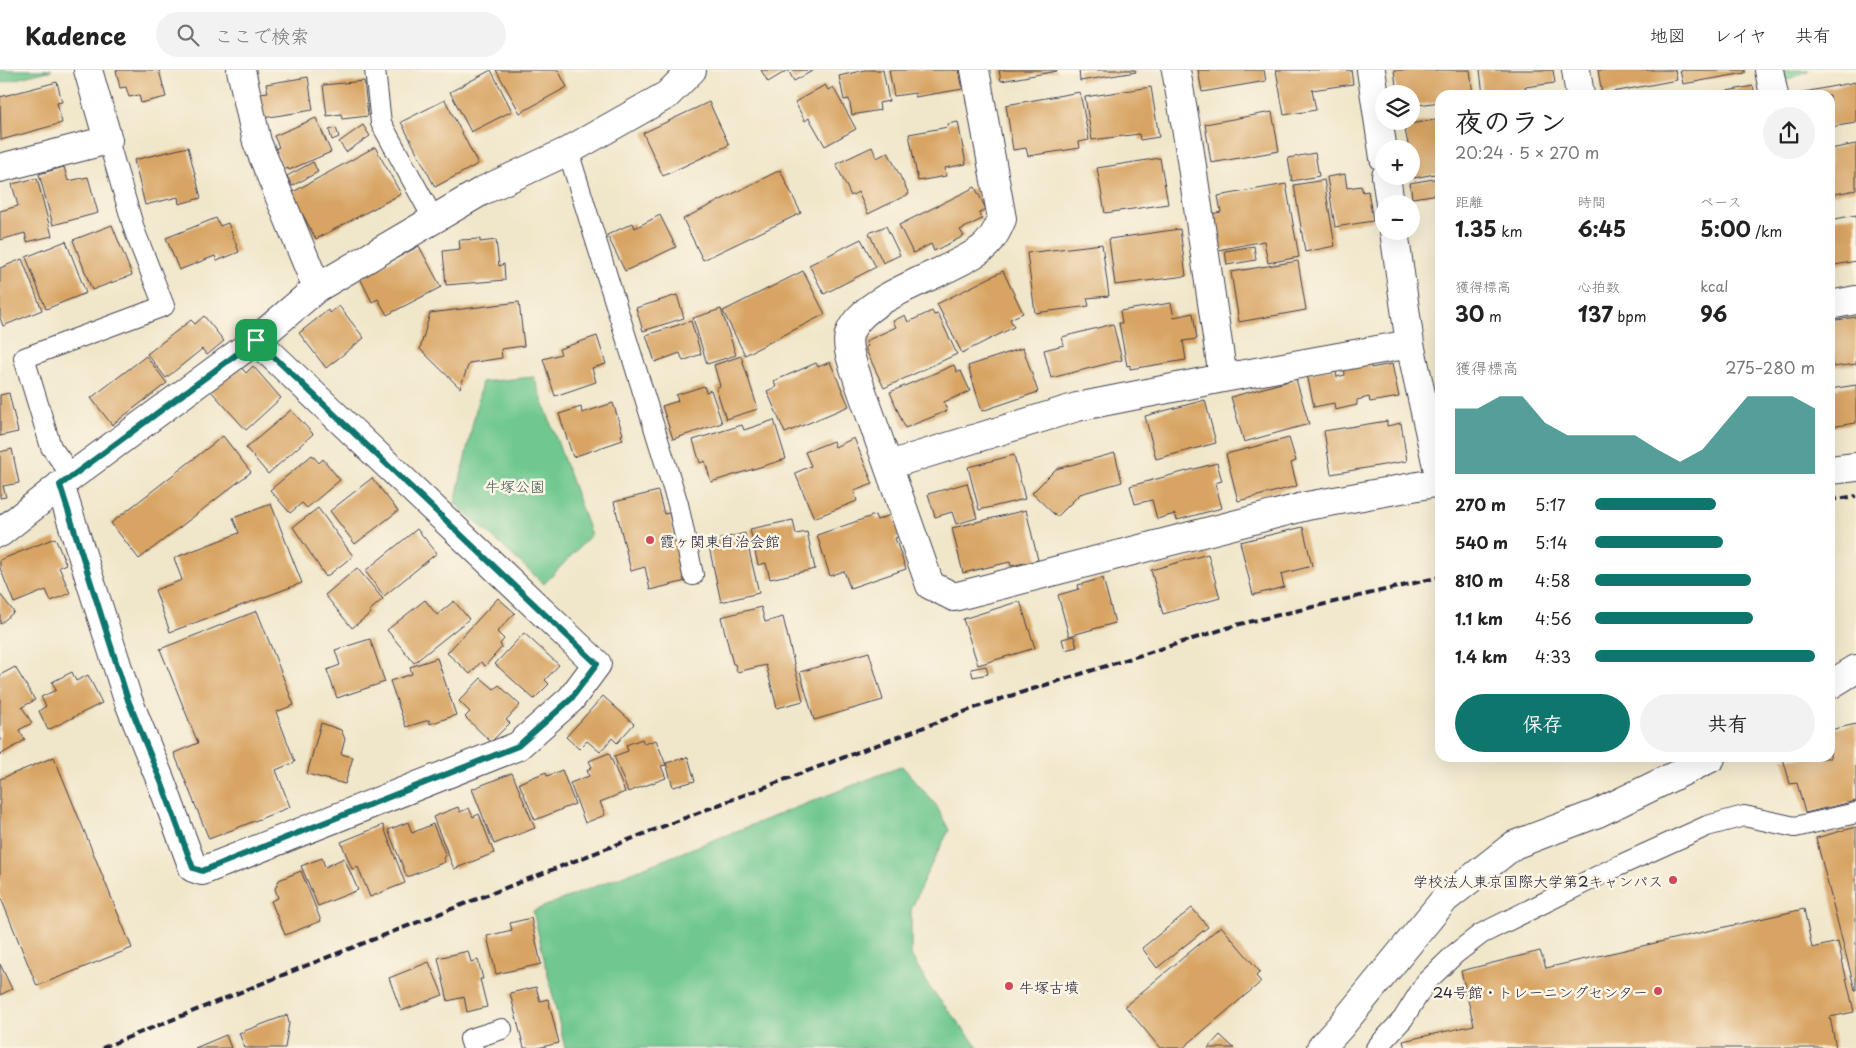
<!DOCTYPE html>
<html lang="ja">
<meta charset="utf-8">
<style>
body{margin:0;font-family:"Playpen Sans","Klee One",sans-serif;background:#f2f2f2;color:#222;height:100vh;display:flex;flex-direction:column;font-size:19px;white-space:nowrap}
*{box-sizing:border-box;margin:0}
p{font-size:16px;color:#767676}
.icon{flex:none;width:28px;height:28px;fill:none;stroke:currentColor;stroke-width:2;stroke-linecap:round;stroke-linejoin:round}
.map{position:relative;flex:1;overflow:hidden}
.sheet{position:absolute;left:1435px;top:20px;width:400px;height:672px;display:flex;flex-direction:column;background:#fff;border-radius:15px;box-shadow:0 5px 20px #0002}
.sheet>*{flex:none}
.buttons{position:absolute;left:1375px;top:15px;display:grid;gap:10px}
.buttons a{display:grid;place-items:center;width:45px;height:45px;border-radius:50%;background:#fff;box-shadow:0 5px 20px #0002;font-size:25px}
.pin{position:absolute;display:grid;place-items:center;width:42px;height:42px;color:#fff;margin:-21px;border-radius:10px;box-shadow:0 2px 8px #0006}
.round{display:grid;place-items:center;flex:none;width:52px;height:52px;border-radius:26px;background:#f2f2f2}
.summary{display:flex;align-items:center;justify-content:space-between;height:85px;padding:0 20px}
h1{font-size:28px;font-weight:700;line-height:38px}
.figures{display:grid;grid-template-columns:repeat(3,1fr);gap:8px;height:85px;padding:5px 20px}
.figures div{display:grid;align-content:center}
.figures b{font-size:21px;font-weight:700}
.figures small{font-size:14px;font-weight:400}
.figures p{font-size:14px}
.chart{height:140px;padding:10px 20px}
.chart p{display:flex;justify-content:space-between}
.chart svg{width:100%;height:90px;margin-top:5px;fill:#0f766e;opacity:.7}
.button{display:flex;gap:10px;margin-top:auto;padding:10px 20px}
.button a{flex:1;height:58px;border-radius:30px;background:#0f766e;color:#fff;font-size:20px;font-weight:700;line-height:58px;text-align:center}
.button a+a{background:#f2f2f2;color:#222}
ul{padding:0 20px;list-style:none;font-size:16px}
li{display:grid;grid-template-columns:80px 60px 1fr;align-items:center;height:38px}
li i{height:12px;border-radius:6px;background:#0f766e}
header{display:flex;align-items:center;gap:30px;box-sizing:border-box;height:70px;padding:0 25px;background:#fff;border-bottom:1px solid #e0e0e0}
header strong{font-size:24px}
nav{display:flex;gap:28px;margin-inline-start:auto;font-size:18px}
.search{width:350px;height:45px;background:#f2f2f2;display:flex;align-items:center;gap:12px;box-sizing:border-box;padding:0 18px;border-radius:28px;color:#767676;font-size:19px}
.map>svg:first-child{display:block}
.green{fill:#6fc88f;stroke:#487565}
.building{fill:#d8a463}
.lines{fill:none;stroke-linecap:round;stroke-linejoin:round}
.service-casing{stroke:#414051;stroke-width:22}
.minor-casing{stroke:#414051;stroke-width:30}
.service{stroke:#fff;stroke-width:20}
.minor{stroke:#fff;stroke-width:28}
.rail{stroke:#22223b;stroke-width:4;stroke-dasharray:8 4;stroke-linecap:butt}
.route-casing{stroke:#fff;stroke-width:10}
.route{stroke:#0f766e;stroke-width:6}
.poi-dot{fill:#d1495b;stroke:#fcf5e5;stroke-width:2}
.labels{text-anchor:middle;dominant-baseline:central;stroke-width:5;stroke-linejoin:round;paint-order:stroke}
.park-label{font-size:15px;fill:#3d5c58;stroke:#fcf5e5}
.poi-label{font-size:15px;fill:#22223b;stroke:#fcf5e5;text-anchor:start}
</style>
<header>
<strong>Kadence</strong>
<div class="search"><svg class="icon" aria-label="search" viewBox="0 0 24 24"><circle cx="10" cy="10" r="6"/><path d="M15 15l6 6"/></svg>ここで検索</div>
<nav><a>地図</a><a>レイヤ</a><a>共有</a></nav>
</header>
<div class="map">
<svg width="1856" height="978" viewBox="0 0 1856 978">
<rect width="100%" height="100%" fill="#fcf5e5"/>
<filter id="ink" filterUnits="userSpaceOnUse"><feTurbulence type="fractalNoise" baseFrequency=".02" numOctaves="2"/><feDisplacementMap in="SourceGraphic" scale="10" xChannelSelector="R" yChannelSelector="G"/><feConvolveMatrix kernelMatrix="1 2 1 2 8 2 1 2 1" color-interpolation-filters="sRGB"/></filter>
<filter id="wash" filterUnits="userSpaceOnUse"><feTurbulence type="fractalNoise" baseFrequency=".0096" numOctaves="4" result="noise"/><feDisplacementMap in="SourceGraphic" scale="20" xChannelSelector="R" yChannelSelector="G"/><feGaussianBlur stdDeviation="1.12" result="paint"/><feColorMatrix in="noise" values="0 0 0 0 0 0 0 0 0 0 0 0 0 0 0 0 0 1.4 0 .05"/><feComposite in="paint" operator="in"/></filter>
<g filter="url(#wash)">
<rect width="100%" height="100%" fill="#f0e7cb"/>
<path class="green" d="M0 0H52L0 13Z
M1783 0H1809L1785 11Z
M534 307 591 465 544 514 455 433 482 312Z
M902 696 936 735 949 760 925 807 911 840V885L930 918 979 978H565L533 841Z"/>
<g id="blocks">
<path class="building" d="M116 0H159L166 27 141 33 139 25 129 27 126 17 120 18Z
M491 0 512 41 471 62 450 22Z
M496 0H558L567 17 520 43Z
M761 0H814L794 11 788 0 768 12Z
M865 0H883L889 31 879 33 880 40 852 45 849 29 844 30 839 6Z
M889 0H959L963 19 915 27V23L894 26Z
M999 0H1057V1L1001 11Z
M1079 0H1135L1136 2 1080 11Z
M1198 0H1264L1266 11 1202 22Z
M1276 0H1351L1353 14 1312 20 1316 40 1284 45Z
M1394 0H1470L1473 25H1440V32L1411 36V24H1397Z
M1480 0H1553L1555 13 1525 17 1526 19 1483 25Z
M1598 0H1675L1677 10 1602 24Z
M1680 0H1745V3L1683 14Z
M308 7 313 40 263 48 259 23 268 22 266 14Z
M364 11 368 46 342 49 341 44 327 46 323 15Z
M57 12 62 32 57 33 62 53 1 70 0 27Z
M1856 12V53L1830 57V25H1805L1804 22Z
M825 15 828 20 833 17 856 59 825 76 809 48 805 51 795 32Z
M1753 16 1755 25H1711V24Z
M1151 17 1159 67 1140 70 1139 64 1092 70 1085 27Z
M1080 22 1089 70 1079 72 1080 78 1028 86 1026 78 1013 80 1006 35Z
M445 30 478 94 435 117 401 52Z
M709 32 729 75 663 106 643 63Z
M1272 42 1279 81 1211 93 1205 54Z
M316 48 331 82 289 100 288 98 284 100 275 79 279 77 274 66Z
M1440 49V103L1414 108 1411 94V79H1409L1404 55Z
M958 52 966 94 945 98 946 106 918 111 909 64 948 57V54Z
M363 55 370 66 346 82 339 72Z
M336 58 339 67 332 70 329 60Z
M1856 74V120L1830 125V79Z
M188 77 201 128 179 134 178 127 145 135 134 90Z
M375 77 401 124 316 169 291 123Z
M872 77 877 88 888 82 909 124 868 144 858 122 851 126 836 94Z
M1315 83 1319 106 1292 111 1288 88Z
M1160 88 1168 134 1105 143 1097 98Z
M313 92 318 102 292 116 287 106Z
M64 97 68 111 88 107 98 143 53 155 39 104Z
M780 100 801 143 703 190 683 149Z
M1345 104 1347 118 1361 116 1363 122 1368 121 1373 151 1335 157 1327 107Z
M37 108 52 166 27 172 25 163 0 170V141L18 136 12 114Z
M1439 108 1440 124 1412 128 1410 113Z
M1324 110 1335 176 1305 182 1294 115Z
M1286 114 1299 187 1268 193 1264 171 1218 180 1212 144 1221 142 1218 126Z
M975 117 986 139 979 143 982 149 960 160 964 166 934 181 931 174 913 183 899 155Z
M660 145 676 177 625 201 607 165 633 153 635 158Z
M1856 145V191L1835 195 1833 186 1830 187V150Z
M216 148 220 156 228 153 239 182 217 191 215 186 179 200 166 168Z
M112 155 132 205 92 220 73 170Z
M886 156 900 185 883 193 869 163Z
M1180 159 1186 206 1115 215 1109 169Z
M480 169V172L496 170 499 196 504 194 505 210 446 215 443 181 460 179 459 170Z
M861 169 876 197 824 224 809 195Z
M66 171 86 223 46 239 26 187Z
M1102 174 1109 226 1087 228 1089 236 1035 243 1027 183Z
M419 176 441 217 387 245 378 229 372 232 360 208Z
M1254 176 1256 190 1227 195 1225 181Z
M22 189 42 240 3 256 0 248V198Z
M1298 191 1306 240 1239 252 1231 202Z
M803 201 825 244 745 285 723 241Z
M1003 201 1023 243 1010 249 1014 257 962 283 937 234Z
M1436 212H1440V229H1439Z
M677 225 684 248 643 261 636 238Z
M519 232 524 276 501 279 502 288 469 293 460 318 420 279 430 243Z
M1171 233 1174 247 1193 243 1197 269 1183 271 1186 290 1130 299V295L1127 296 1119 253H1122L1120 241Z
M339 236 364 268 326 298 299 263 328 240 330 243Z
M721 239 736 285 707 294 693 248Z
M932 241 934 245 938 244 957 284 884 318 865 278 868 276 866 271 896 257 893 251 905 245 908 252Z
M204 246 224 271 207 285 202 279 166 308 147 284 191 250 195 254Z
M1856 247V294L1833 297 1830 277V251Z
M691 251 701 284 683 291 680 283 655 292 646 265Z
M1113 254 1122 290 1051 308 1044 280 1064 275 1062 267Z
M597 266 606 294 592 298 596 312 555 326 543 289 561 284 559 279Z
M1023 278 1038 322 982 341 968 296Z
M146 286 167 313 112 355 91 328Z
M741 286 758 339 726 349 716 318 720 316 714 295Z
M1370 291 1371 298 1392 294 1399 327 1370 332 1369 327 1357 330V335L1335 340 1334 333 1314 337 1307 304 1335 298 1337 307 1345 305 1344 297Z
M830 292 849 336 785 363 767 321 776 317 774 311 816 293 818 297Z
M954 295 957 302 961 301 970 321 944 332 947 341 905 358 890 322Z
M240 296 246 303 253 296 281 328 246 360 211 321Z
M1296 309 1309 354 1244 372 1231 327Z
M1856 315V353L1830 357V319Z
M704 316 706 322 711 320 722 353 673 369 662 336 678 331 676 325Z
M9 323 18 362 0 366V325Z
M1205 330 1216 373 1156 389 1145 346Z
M613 333 623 364 621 365 623 370 573 387 559 344 581 337 582 343Z
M291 340 313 364 268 404 246 378Z
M774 350 786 389 711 412 705 391 700 393 693 370 742 355 744 360Z
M1387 351V356L1401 353 1407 391 1331 404 1324 361Z
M223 366 251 402 139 489 111 453Z
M854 368 873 414 854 421 857 431 814 448 795 403 811 396 805 382 833 371 835 377Z
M1289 368 1296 391 1291 393 1297 416 1238 431 1226 384Z
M12 379 19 413 3 416 6 427 0 428V382Z
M1115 383 1122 412 1080 424 1057 447 1032 423 1056 399Z
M312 385 319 393 323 389 340 410 307 438 302 433 290 443 270 420Z
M1014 385 1025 429 979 440 968 397Z
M1217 393 1222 411 1215 413 1222 438 1177 450 1175 444 1157 449 1152 430 1135 434 1130 416Z
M372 408 398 441 355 474 330 441Z
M967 413 977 448 956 454 952 442 935 447 928 424Z
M658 421 664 444 669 443 686 511 650 520 645 497 631 501 614 432Z
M271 434 302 513 170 562 155 520 182 510 174 488 239 463 233 448Z
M318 438 353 486 326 507 293 457Z
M1026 440 1038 490 1011 496 1010 492 963 503 952 458Z
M893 444 901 466 895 468 906 499 850 518 844 501 830 506 817 465 875 445 877 450Z
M793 450 796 464 807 462 815 499 770 509 766 493 758 495 750 459Z
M1303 457 1312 496 1281 504 1284 517 1253 525 1240 472Z
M417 459 437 483 384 526 365 501Z
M745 463 759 523 721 532 708 472Z
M55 468 66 494 59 497 70 523 51 531 46 520 14 533 0 498V490Z
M1208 484 1220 528 1163 544 1151 500Z
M357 498 383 529 369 541 371 543 352 558 325 525Z
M1103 508 1115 553 1069 566 1058 525 1079 519 1078 515Z
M0 524 14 542 0 554Z
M498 528 515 543 497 562 504 569 500 574 502 577 485 596 481 592 470 604 447 583Z
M425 530 437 545 454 531 469 549 414 593 387 560Z
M1020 531 1035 578 978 595 963 549Z
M761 537 765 552 783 547 803 631 777 638 766 595 737 602 735 594H733L721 547Z
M257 541 294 635 276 642 295 692 276 700 290 737 209 769 174 683 198 673 160 579Z
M524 563 559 595 545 610 549 614 534 629 495 594Z
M1074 566 1077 577 1065 580 1062 569Z
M370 569 385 612 337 628 327 600 340 595 335 580Z
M869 582 883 630 814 650 800 602Z
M437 588 456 645 430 654 429 650 406 657 390 611 412 604 410 597Z
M986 596 988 604 973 607 971 599Z
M15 597 35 630 22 637 32 653 19 660 25 670 0 685V605Z
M72 602 76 611 88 605 102 633 48 660 39 641 46 636 41 627 56 620 52 612Z
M481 608 494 619 499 615 520 635 506 650 510 653 491 672 465 647 470 642 459 631Z
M603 626 634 654 617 673 612 668 600 682 587 671 579 679 566 667Z
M321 653 341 660 345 669 341 684 353 687 345 714 307 704Z
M1856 654V731L1805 743 1797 713 1790 714 1783 688H1830V660Z
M642 669 644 674 656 670 666 695 661 696 666 708 628 722 614 686 628 681 626 675Z
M609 683 625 722 600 732 605 745 585 753 570 713 589 706 587 700 592 697 589 691Z
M54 687 132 878 37 916 0 826V709Z
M688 687 695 711 673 717 666 693Z
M562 700 575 734 535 750 519 713 546 702 547 706Z
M512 703 535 758 494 774 472 719Z
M458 737 460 742 469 738 473 747 479 744 494 783 454 799 433 747Z
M408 752 412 763 433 754 446 786 443 788 445 792 407 807 388 760Z
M383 755 405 813 370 827 358 797 352 799 341 772Z
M1856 757V920H1855L1816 768Z
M322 788 325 797 344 788 358 820 318 836 301 796Z
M301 801 321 851 285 865 271 831 278 828 275 819 279 810Z
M1192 838 1208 857 1157 898 1142 878Z
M1804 839 1812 878 1838 872 1854 942 1830 947 1836 978H1405L1403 971 1474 955 1461 901 1540 881 1546 898Z
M531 848 541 894 496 904 487 866 512 860 510 853Z
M1221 856 1260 902 1256 906 1261 912 1183 978H1160L1125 936Z
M468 881 471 892 478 890 483 909H480L487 937 467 942 464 927 448 931 438 888Z
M429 892 443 925 401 941 389 908Z
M0 894 12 919 0 925Z
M536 917 540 931 548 929 559 973 537 978H524L510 923Z
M287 945 289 953 285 978H245L239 963Z
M226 965 231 978H195Z
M1220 965 1234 978H1208Z"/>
</g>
</g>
<g filter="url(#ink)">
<use href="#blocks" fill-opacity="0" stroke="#414051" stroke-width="1"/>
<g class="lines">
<defs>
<path id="service" d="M375 0 381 53 433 148
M568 81 678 434 693 505
M72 406 51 377 24 288 164 236 135 162 108 70
M473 978 470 969 502 959
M1376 978 1403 949 1426 912 1455 884 1481 864 1616 797 1707 756 1744 746 1795 757 1856 743"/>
<path id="minor" d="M241 0 257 72 317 218
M975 0 1002 149C997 161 991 173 980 180 948 204 865 225 850 262 844 276 854 296 858 310L930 515 954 527 1307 436 1440 412
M1176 0 1188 69 1223 308
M1371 0 1384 88
M1576 0 1580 25
M1769 0 1774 25
M0 98 108 70 88 0
M1386 106 1390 134
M1394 161 1410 274 1440 410
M1830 235 1856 230
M889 395 1077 337 1223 308 1410 274
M1830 400 1856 397
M60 415 128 630 162 714 193 798 202 801 518 676 571 629 597 594 256 270
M0 463 72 406 256 270 317 218 482 121 568 81 667 25 692 0
M1830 615 1856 599
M1321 978 1340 957 1445 829 1514 775 1598 743 1711 688"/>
</defs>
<use href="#service" class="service-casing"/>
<use href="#minor" class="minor-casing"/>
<use href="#service" class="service"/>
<use href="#minor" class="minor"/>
<path class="rail" d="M1830 430 1856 426
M102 978 300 898 736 728 988 633 1240 554 1440 507"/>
</g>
</g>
<g class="lines" filter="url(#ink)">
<defs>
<path id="route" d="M256 270 597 594 571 629 518 676 202 801 193 798 162 714 128 630 60 415Z"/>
</defs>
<use href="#route" class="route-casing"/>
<use href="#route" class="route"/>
</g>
<g class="poi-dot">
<circle cx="650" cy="470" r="5"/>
<circle cx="1673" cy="810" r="5"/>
<circle cx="1009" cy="916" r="5"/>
<circle cx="1658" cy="921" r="5"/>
</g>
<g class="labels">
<g class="park-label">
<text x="515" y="415">牛塚公園</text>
</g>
<g class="poi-label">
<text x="660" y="470">霞ヶ関東自治会館</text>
<text x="1663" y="810" text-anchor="end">学校法人東京国際大学第2キャンパス</text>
<text x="1019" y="916">牛塚古墳</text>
<text x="1648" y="921" text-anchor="end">24号館・トレーニングセンター</text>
</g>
</g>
</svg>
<div class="buttons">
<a><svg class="icon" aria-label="layers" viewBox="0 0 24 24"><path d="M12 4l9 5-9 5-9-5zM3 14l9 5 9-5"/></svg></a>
<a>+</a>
<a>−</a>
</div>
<div class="pin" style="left:256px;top:270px;background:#1e9e55"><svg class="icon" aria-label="arrive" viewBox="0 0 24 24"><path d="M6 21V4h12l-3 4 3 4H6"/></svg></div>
<section class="sheet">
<div class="summary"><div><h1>夜のラン</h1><p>20:24 · 5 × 270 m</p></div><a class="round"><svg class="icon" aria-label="share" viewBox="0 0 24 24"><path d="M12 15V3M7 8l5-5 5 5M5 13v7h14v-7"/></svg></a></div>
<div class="figures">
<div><p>距離</p><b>1.35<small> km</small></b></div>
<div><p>時間</p><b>6:45</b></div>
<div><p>ペース</p><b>5:00<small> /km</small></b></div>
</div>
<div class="figures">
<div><p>獲得標高</p><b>30<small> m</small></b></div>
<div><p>心拍数</p><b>137<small> bpm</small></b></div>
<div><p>kcal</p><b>96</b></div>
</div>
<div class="chart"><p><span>獲得標高</span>275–280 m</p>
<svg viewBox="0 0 160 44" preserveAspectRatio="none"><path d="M0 44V12L10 12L20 6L30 6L40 19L50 25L60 25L70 25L80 25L90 32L100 38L110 32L120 19L130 6L140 6L150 6L160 12V44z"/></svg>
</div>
<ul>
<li><b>270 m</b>5:17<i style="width:55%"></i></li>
<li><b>540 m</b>5:14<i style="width:58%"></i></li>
<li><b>810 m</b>4:58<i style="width:71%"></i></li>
<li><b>1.1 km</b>4:56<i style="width:72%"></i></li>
<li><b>1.4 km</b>4:33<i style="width:100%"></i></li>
</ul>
<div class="button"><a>保存</a><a>共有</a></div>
</section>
</div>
